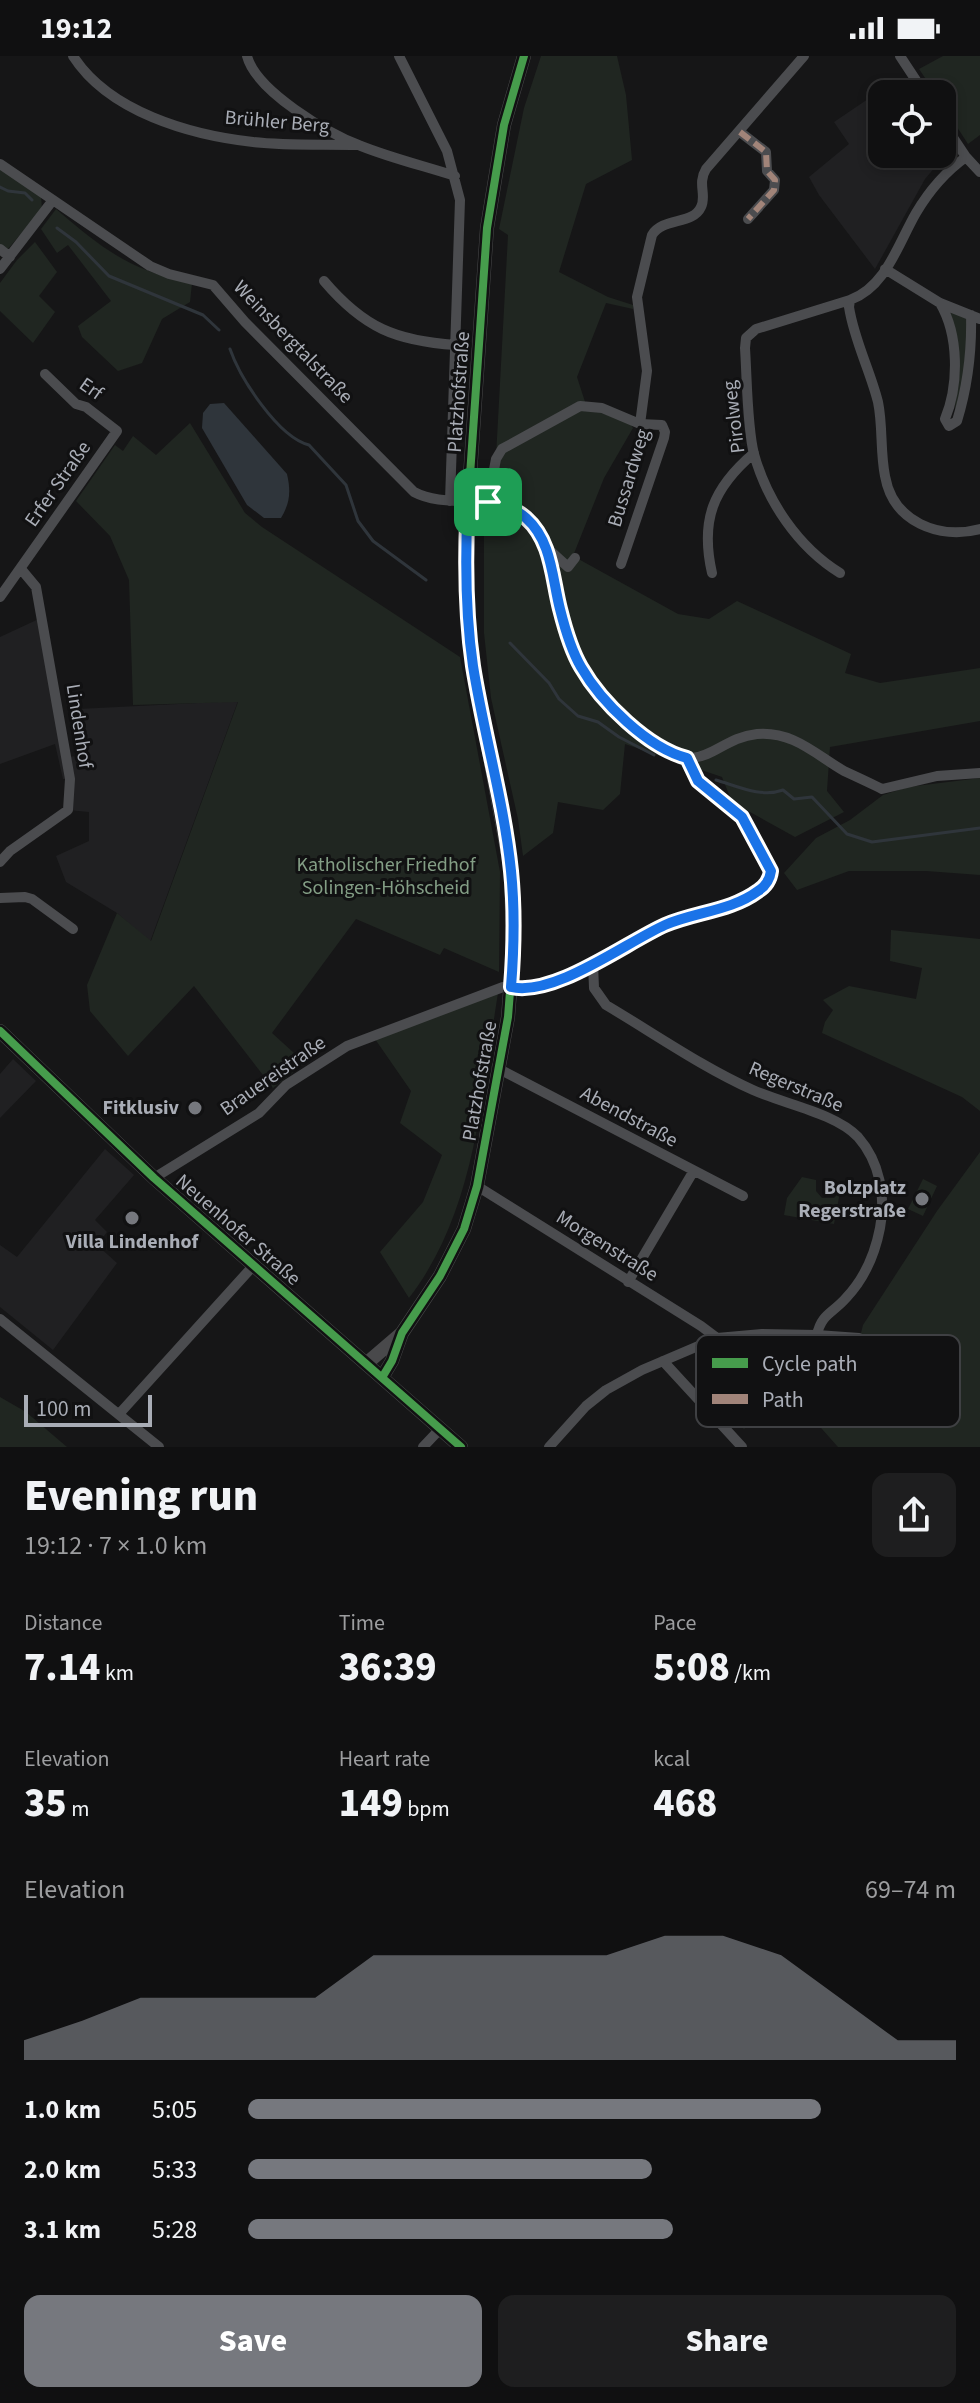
<!DOCTYPE html>
<meta charset="utf-8">
<style>
body{margin:0;font-family:"Source Sans 3",sans-serif;background:#1e1e1f;color:#f1f3f6;height:100vh;display:flex;flex-direction:column;font-size:30px;white-space:nowrap}
*{box-sizing:border-box;margin:0}
p{font-size:26px;color:#9c9d9f}
.icon{flex:none;width:44px;height:44px;fill:none;stroke:currentColor;stroke-width:2;stroke-linecap:round;stroke-linejoin:round}
.map{position:relative;height:1391px;overflow:hidden}
.details{display:flex;flex-direction:column;background:#101011;flex:1}
.details>*{flex:none}
.fabs{position:absolute;left:868px;top:24px;display:grid;gap:16px}
.fabs a{display:grid;place-items:center;width:88px;height:88px;border-radius:16px;background:#101011;box-shadow:0 4px 12px #0003,0 0 0 2px #303031;font-size:40px}
.scale{position:absolute;left:24px;bottom:20px;width:128px;box-sizing:border-box;padding-left:8px;border:4px solid #a9adb6;border-top:0;font-size:22px;line-height:28px;white-space:nowrap;color:#a9adb6;-webkit-text-stroke:6px #111112;paint-order:stroke}
.pin{position:absolute;display:grid;place-items:center;width:68px;height:68px;color:#fff;margin:-34px;border-radius:16px;box-shadow:0 4px 12px #0006}
.round{display:grid;place-items:center;flex:none;width:84px;height:84px;border-radius:16px;background:#1e1e1f}
.head{display:flex;align-items:center;justify-content:space-between;height:136px;padding:0 24px}
h1{font-size:44px;font-weight:800;line-height:60px}
.stats{display:grid;grid-template-columns:repeat(3,1fr);gap:12px;height:136px;padding:8px 24px}
.stats div{display:grid;align-content:center}
.stats b{font-size:40px;font-weight:800}
.stats small{font-size:22px;font-weight:400}
.stats p{font-size:22px}
.chart{height:224px;padding:16px 24px}
.chart p{display:flex;justify-content:space-between}
.chart svg{width:100%;height:144px;margin-top:8px;fill:#76787e;opacity:.7}
.primary-button{display:flex;gap:16px;margin-top:auto;padding:16px 24px}
.primary-button a{flex:1;height:92px;border-radius:16px;background:#76787e;color:#fff;font-size:32px;font-weight:800;line-height:92px;text-align:center}
.primary-button a+a{background:#1e1e1f;color:#f1f3f6}
ul{padding:0 24px;list-style:none;font-size:26px}
li{display:grid;grid-template-columns:128px 96px 1fr;align-items:center;height:60px}
li i{height:20px;border-radius:10px;background:#76787e}
.status{display:flex;justify-content:space-between;align-items:center;height:56px;padding:0 40px;background:#101011;direction:ltr}
.status svg{height:22px;fill:currentColor}
.map>svg:first-child{display:block}
.built{fill:#202022}
.green{fill:#202621}
.water{fill:#2f353b}
.lines{fill:none;stroke-linecap:round;stroke-linejoin:round}
.stream{stroke:#2f353b;stroke-width:3}
.minor{stroke:#4b4c4f;stroke-width:10}
.major{stroke:#49494b;stroke-width:14}
.quiet{stroke:#a18479;stroke-width:6;stroke-dasharray:12 6;stroke-linecap:butt}
.cycleway-casing{stroke:#111112;stroke-width:13}
.cycleway{stroke:#469c4c;stroke-width:8}
.route-casing{stroke:#fff;stroke-width:16}
.route{stroke:#1a73e8;stroke-width:10}
.poi-dot{fill:#76787e;stroke:#111112;stroke-width:3}
.labels{text-anchor:middle;dominant-baseline:central;stroke-width:6;stroke-linejoin:round;paint-order:stroke}
.street-label{font-size:20px;fill:#a9adb6;stroke:#111112}
.park-label{font-size:20px;fill:#839e85;stroke:#111112}
.poi-label{font-size:20px;font-weight:bold;fill:#a9adb6;stroke:#111112;text-anchor:end}
.key{fill:#111112;stroke:#3f4043;stroke-width:2}
.key-label{font-size:22px;fill:#a9adb6}
</style>
<div class="status"><b>19:12</b><svg viewBox="0 0 49 12"><path d="M0 12V9h3v3zM5 12V6h3v6zM10 12V3h3v9zM15 12V0h3v12zM26 1h20v11H26zM47 4h2v5h-2z"/></svg></div>
<div class="map">
<svg width="980" height="1391" viewBox="0 0 980 1391">
<rect width="100%" height="100%" fill="#161617"/>
<path class="built" d="M899 22 910 38H882V98H942V90L949 101 936 110 925 123 875 213 819 139 809 121 849 88 834 66Z
M43 561 67 701 78 700 73 660 79 659 78 653 238 645 150 886 117 857 66 826 56 800 89 785V756L68 754 70 723H63L55 688 0 708V581Z
M13 1003 36 1025 0 1062V1018Z
M105 1093 134 1119 95 1164 107 1176 97 1189 117 1207 53 1294 0 1251V1189L17 1201Z"/>
<path class="green" d="M541 0H617L626 39 632 104 586 128 559 216 608 241 633 249V253L606 247 577 321 587 352 630 367 633 372 604 422 573 500 678 558 709 563 737 545 851 598 845 617 880 627 980 612V665L830 691 827 735 844 756 795 781 732 746 722 721 625 688 620 738 603 754 558 746 553 777 523 800 518 763 491 642 484 577V451L494 438 508 179 499 173 524 52Z
M943 0H980V79L968 88 942 48V38H936L919 13Z
M0 112 41 140 42 153 8 193 0 189Z
M56 153C103 193 130 215 192 227L190 246 162 263 142 307 118 315 82 281 78 270 111 245 68 189 57 197 41 173Z
M35 186 57 216 39 240 55 256 33 287 0 255V227L17 204Z
M950 256 966 261 969 267 964 329 955 356 957 282Z
M190 367 245 457 262 471 460 601 500 816 499 916 444 892 440 899 356 863 272 977 305 1007 273 1032 194 930 128 1000 90 955 87 929 117 857 151 885 238 646 133 649 129 524 110 480 76 445 115 389 123 395 133 380 156 399Z
M980 722V819L926 815H849L797 834 784 817 816 782 850 764 883 739 908 731Z
M891 874 980 883V1055L962 1041 822 977 825 966 833 954 823 944 849 930 916 943 922 912 890 905Z
M498 937C481 1041 476 1155 409 1242L380 1196 423 1146 442 1099 400 1067 411 1035 375 983Z
M980 1096V1391H838L814 1364 843 1335 842 1326 851 1322 852 1290 858 1289 863 1269 937 1155Z
M802 1121 816 1124V1135L822 1142H834L840 1136 834 1168 784 1159 787 1142Z
M923 1123 937 1130 923 1160 908 1153Z
M785 1322V1332L744 1373 740 1369 759 1350 750 1342 758 1330 763 1332 769 1323Z
M0 1341 26 1356 67 1391H0Z"/>
<path class="water" d="M224 347 287 418C291 436 290 447 281 462H264L247 449 202 372 203 357 210 348Z"/>
<g class="lines">
<path class="stream" d="M0 131 8 135 25 137 32 144
M57 172 76 186 109 220 203 259 219 274
M230 293C240 322 278 381 309 389L346 429 358 465 373 485 426 524
M510 587 549 627 559 643 578 660 598 666 619 681 654 699
M716 724C737 730 761 742 783 734L794 743 812 741 847 778 872 786 980 772"/>
<path class="minor" d="M73 0C109 56 190 79 253 86 288 90 324 88 359 89
M247 0C256 35 327 77 361 90 391 102 424 110 455 120
M399 0 447 95 460 144 450 445
M900 0 925 38
M942 65 966 101 980 116
M740 76 766 96 767 115 775 124 774 134 748 163
M966 101C945 116 929 135 916 157 898 188 886 231 850 244L849 251C854 284 870 314 878 346 883 370 880 395 885 420 893 466 939 484 980 473
M0 108 150 210 169 218 213 229 245 266 414 436C448 454 492 435 524 460 552 482 552 523 560 554 564 572 570 589 578 606 593 639 627 668 657 689 704 722 715 682 757 678 793 675 815 698 844 715 857 721 870 727 882 733L937 720 980 717
M0 193 10 201
M0 213 53 144
M885 213 940 247 980 263
M324 225C364 272 396 285 456 289
M940 247C959 279 959 329 945 363L949 370 957 365C968 329 972 297 971 259
M640 368 647 315 637 241 652 179C663 161 693 169 701 151 707 139 697 128 706 113L804 0
M488 446 496 403 502 393 580 350 602 352 640 368 662 369 665 376 664 382 621 508
M547 492 568 511 575 502
M712 517C700 464 713 432 754 397
M840 517C798 491 767 445 754 398 747 371 747 321 745 292L746 282 756 273 850 244
M0 541 117 375 86 351 76 348 45 318
M0 806 10 795 68 754 70 723 36 531 21 513
M0 842 25 841 32 843 73 873
M499 1013 743 1140
M154 1122 259 1057 286 1029 347 990 503 931C543 933 558 924 593 908
M477 1130 701 1270 717 1282
M628 1226 693 1116
M0 1263 159 1391
M817 1279 859 1282
M663 1305 742 1391
M120 1357 254 1209
M423 1391 441 1372
M549 1391 586 1350 606 1334 642 1314 717 1282 762 1278 817 1279C821 1258 833 1257 846 1242 864 1223 875 1198 880 1172 886 1141 880 1106 858 1081 835 1057 784 1048 753 1034 702 1011 655 978 606 949L594 932 593 908C616 895 640 880 664 869 700 853 747 856 770 821V810L747 768 735 754 698 725 687 702"/>
<path class="major" d="M0 975 154 1122 461 1391
M367 1307 402 1277
M383 1320 392 1305 402 1277 440 1220 464 1173 477 1130 508 961 513 897 511 815 473 609 468 564 465 492 487 172 504 69 524 0"/>
<path class="quiet" d="M740 76 766 96 767 115 775 124 774 134 748 163"/>
<defs>
<path id="cycleway" d="M0 975 154 1122 461 1391
M383 1320 392 1305 402 1277 440 1220 464 1173 477 1130 508 961 513 897 511 815 473 609 468 564 465 492 487 172 504 69 524 0"/>
</defs>
<use href="#cycleway" class="cycleway-casing"/>
<use href="#cycleway" class="cycleway"/>
</g>
<g class="lines">
<defs>
<path id="route" d="M468 445C488 446 510 448 526 462 552 485 552 522 560 553 565 573 571 594 581 611 601 646 648 692 687 702L698 725 742 761 771 815C770 823 766 830 758 835 731 855 695 856 665 869 625 887 554 941 511 931 514 893 515 854 511 815 504 746 484 679 473 610 465 555 465 500 468 445Z"/>
</defs>
<use href="#route" class="route-casing"/>
<use href="#route" class="route"/>
</g>
<g class="poi-dot">
<circle cx="195" cy="1052" r="8"/>
<circle cx="922" cy="1143" r="8"/>
<circle cx="132" cy="1162" r="8"/>
</g>
<g class="labels">
<g class="street-label">
<text transform="translate(277 66) rotate(5)">Brühler Berg</text>
<text transform="translate(293 286) rotate(46)">Weinsbergtalstraße</text>
<text transform="translate(91 333) rotate(35)">Erf</text>
<text transform="translate(459 336) rotate(-86)">Platzhofstraße</text>
<text transform="translate(734 361) rotate(-97)">Pirolweg</text>
<text transform="translate(629 422) rotate(-73)">Bussardweg</text>
<text transform="translate(58 428) rotate(-55)">Erfer Straße</text>
<text transform="translate(79 670) rotate(81)">Lindenhof</text>
<text transform="translate(273 1020) rotate(-35)">Brauereistraße</text>
<text transform="translate(480 1025) rotate(-80)">Platzhofstraße</text>
<text transform="translate(796 1031) rotate(23)">Regerstraße</text>
<text transform="translate(629 1061) rotate(28)">Abendstraße</text>
<text transform="translate(238 1174) rotate(41)">Neuenhofer Straße</text>
<text transform="translate(607 1190) rotate(32)">Morgenstraße</text>
</g>
<g class="park-label">
<text x="386" y="809">Katholischer Friedhof<tspan x="386" dy="23">Solingen-Höhscheid</tspan></text>
</g>
<g class="poi-label">
<text x="179" y="1052">Fitklusiv</text>
<text x="906" y="1132">Bolzplatz<tspan x="906" dy="23">Regerstraße</tspan></text>
<text x="132" y="1186" text-anchor="middle">Villa Lindenhof</text>
</g>
</g>
<rect x="696" y="1279" width="264" height="92" rx="12" class="key"/>
<rect x="712" y="1302" width="36" height="10" fill="#469c4c"/>
<rect x="712" y="1338" width="36" height="10" fill="#a18479"/>
<g class="key-label">
<text x="762" y="1315">Cycle path</text>
<text x="762" y="1351">Path</text>
</g>
</svg>
<div class="fabs">
<a><svg class="icon" aria-label="locate" viewBox="0 0 24 24"><circle cx="12" cy="12" r="6"/><path d="M12 2v4M12 18v4M2 12h4M18 12h4"/></svg></a>
</div>
<div class="scale">100 m</div>
<div class="pin" style="left:488px;top:446px;background:#1e9e55"><svg class="icon" aria-label="arrive" viewBox="0 0 24 24"><path d="M6 21V4h12l-3 4 3 4H6"/></svg></div>
</div>
<section class="details">
<div class="head"><div><h1>Evening run</h1><p>19:12 · 7 × 1.0 km</p></div><a class="round"><svg class="icon" aria-label="share" viewBox="0 0 24 24"><path d="M12 15V3M7 8l5-5 5 5M5 13v7h14v-7"/></svg></a></div>
<div class="stats">
<div><p>Distance</p><b>7.14<small> km</small></b></div>
<div><p>Time</p><b>36:39</b></div>
<div><p>Pace</p><b>5:08<small> /km</small></b></div>
</div>
<div class="stats">
<div><p>Elevation</p><b>35<small> m</small></b></div>
<div><p>Heart rate</p><b>149<small> bpm</small></b></div>
<div><p>kcal</p><b>468</b></div>
</div>
<div class="chart"><p><span>Elevation</span>69–74 m</p>
<svg viewBox="0 0 160 44" preserveAspectRatio="none"><path d="M0 44V38L10 32L20 25L30 25L40 25L50 25L60 12L70 12L80 12L90 12L100 12L110 6L120 6L130 12L140 25L150 38L160 38V44z"/></svg>
</div>
<ul>
<li><b>1.0 km</b>5:05<i style="width:81%"></i></li>
<li><b>2.0 km</b>5:33<i style="width:57%"></i></li>
<li><b>3.1 km</b>5:28<i style="width:60%"></i></li>
</ul>
<div class="primary-button"><a>Save</a><a>Share</a></div>
</section>
